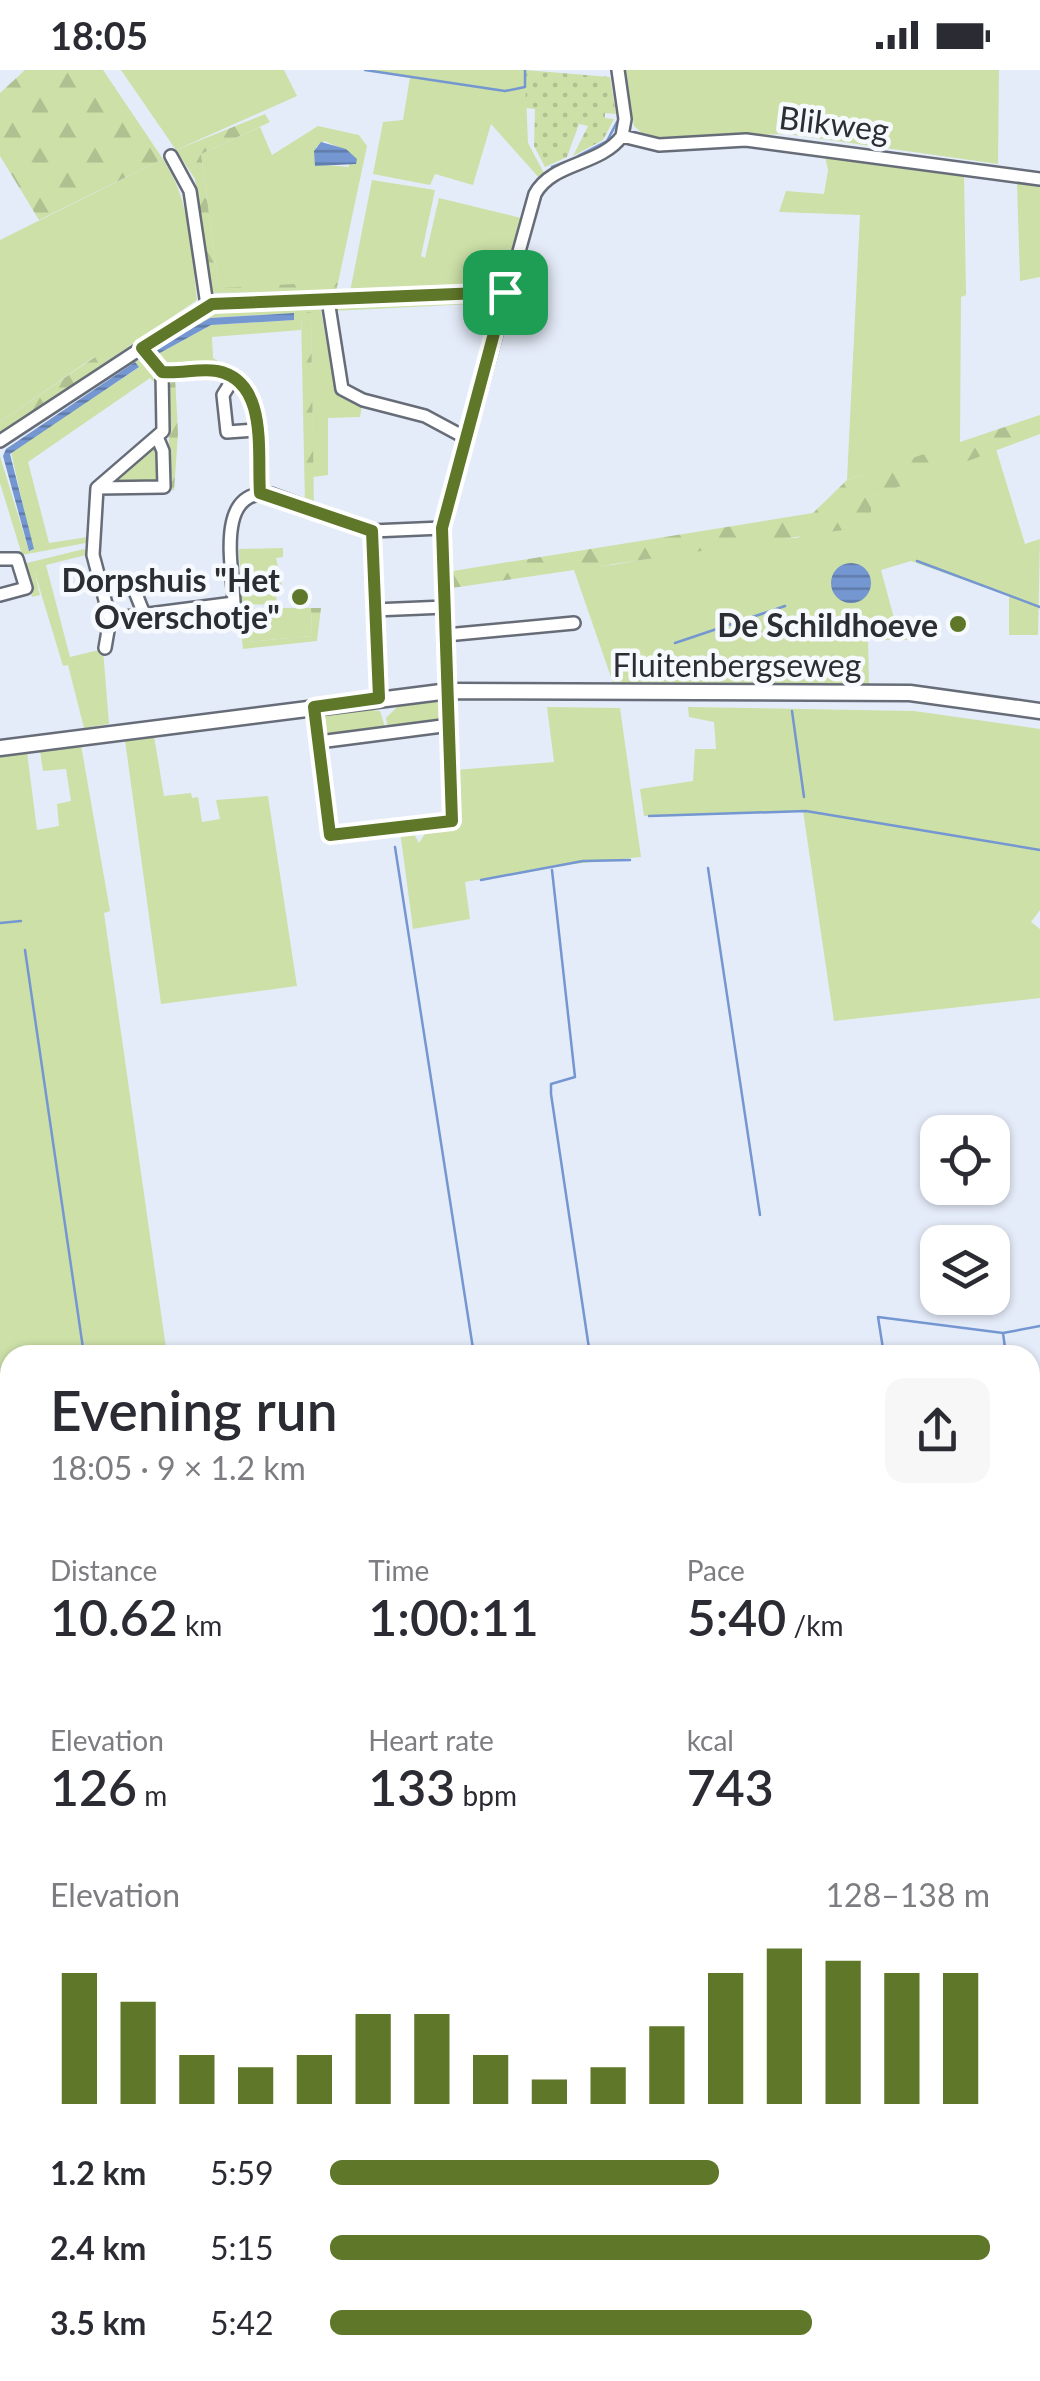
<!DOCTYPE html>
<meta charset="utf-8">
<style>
body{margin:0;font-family:Lato,sans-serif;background:#f7f7f7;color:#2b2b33;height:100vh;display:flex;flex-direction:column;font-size:38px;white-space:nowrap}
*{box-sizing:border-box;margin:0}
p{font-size:32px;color:#7c7c81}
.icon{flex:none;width:55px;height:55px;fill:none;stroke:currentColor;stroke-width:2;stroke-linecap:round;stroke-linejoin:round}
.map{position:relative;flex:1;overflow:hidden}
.side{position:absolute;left:0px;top:1275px;width:1040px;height:1038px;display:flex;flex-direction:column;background:#fff;border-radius:30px 30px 0 0;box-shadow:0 2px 8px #0004}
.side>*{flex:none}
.controls{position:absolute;left:920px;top:1045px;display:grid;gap:20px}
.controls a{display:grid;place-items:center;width:90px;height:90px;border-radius:20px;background:#fff;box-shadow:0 2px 8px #0004;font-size:50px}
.pin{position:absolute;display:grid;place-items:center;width:85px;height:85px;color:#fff;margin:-42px;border-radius:20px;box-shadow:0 5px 15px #0006}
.round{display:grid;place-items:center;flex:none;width:105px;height:105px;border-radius:20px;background:#f7f7f7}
.head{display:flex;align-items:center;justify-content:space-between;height:170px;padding:0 50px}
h1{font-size:55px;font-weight:600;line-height:75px}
.metrics{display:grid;grid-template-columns:repeat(3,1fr);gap:15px;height:170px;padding:10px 50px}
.metrics div{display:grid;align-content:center}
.metrics b{font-size:50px;font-weight:600}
.metrics small{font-size:28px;font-weight:400}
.metrics p{font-size:28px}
.chart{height:280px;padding:20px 50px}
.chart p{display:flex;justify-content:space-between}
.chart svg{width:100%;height:180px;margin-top:10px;stroke:#5f7729;stroke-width:6}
ul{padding:0 50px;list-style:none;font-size:32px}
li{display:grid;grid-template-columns:160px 120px 1fr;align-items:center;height:75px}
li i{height:25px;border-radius:12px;background:#5f7729}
.status{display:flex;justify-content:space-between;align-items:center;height:70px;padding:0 50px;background:#fff;direction:ltr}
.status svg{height:28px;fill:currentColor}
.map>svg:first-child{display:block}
.green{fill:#cce0a8;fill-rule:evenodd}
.forest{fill:url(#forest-firs)}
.garden{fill:url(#garden-dots)}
.water{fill:url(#water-rules)}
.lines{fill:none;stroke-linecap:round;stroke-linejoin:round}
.stream{stroke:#7496d1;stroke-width:2.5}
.minor-casing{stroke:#676d78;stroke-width:16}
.tertiary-casing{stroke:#676d78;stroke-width:19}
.minor{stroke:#fff;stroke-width:11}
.tertiary{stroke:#fff;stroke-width:14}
.route-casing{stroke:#fff;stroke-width:20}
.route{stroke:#5f7729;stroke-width:12}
.poi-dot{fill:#5f7729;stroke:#f6f9fe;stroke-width:4}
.labels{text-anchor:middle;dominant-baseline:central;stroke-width:9;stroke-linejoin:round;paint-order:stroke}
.street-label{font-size:32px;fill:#2b2e32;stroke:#f6f9fe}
.poi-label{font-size:32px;font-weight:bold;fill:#2b2e32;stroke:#f6f9fe;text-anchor:end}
</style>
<div class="status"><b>18:05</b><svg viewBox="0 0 49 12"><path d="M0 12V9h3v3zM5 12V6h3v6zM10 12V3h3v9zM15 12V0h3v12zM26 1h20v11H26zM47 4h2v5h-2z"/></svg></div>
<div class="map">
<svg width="1040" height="2311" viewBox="0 0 1040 2311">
<defs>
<pattern id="forest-firs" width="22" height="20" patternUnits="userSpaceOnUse" patternTransform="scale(2.5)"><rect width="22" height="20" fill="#cce0a8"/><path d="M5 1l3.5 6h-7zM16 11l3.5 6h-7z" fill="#afc091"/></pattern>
<pattern id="garden-dots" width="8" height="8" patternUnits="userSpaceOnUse" patternTransform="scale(2.5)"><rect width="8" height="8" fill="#cce0a8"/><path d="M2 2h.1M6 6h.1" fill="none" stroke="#afc091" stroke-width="1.8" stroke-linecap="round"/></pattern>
<pattern id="water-rules" width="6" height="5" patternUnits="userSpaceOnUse" patternTransform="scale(2.5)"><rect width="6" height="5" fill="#7496d1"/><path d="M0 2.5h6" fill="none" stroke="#5f7baa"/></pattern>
</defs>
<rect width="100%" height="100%" fill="#e5ecf9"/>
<path class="green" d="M121 0H284L297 26 176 80Z
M365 0H525L528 73 545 105 540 109 491 54 473 115 435 104 430 115 373 104 383 52 403 50 410 7Z
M623 0H999L998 94 787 64 648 68 634 56Z
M318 56 359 65 367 76 338 213 219 219 201 84 260 57 272 85ZM325 71 350 83 349 97 315 94 316 77Z
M825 86 964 104 966 225 961 227 960 373 847 410 860 145 779 142 786 121 824 124 828 100Z
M163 89C191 132 191 180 197 230L100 296 94 287 0 352V170Z
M372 110 435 120 421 186 425 188 439 128 521 148 501 213 350 222Z
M1017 112 1040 116V207L1020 211Z
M498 227 492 233 333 241 336 235Z
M320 236 334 311 339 320 362 335 360 347 328 348V405L313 407 311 243H301V260L212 267 213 288 227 297 225 301 166 299 150 279 207 239ZM294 243 293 250 211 255 158 284 210 248Z
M142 288 158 316 150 308 28 392 49 473 94 466 91 472 22 485 0 413V386L29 481 33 480 11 382 138 298 135 292Z
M157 375 160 413 110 418 108 409Z
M996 379 1025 474 1040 469 1038 565H1009V526L911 491 881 500 894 548 913 570H868L869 616H614L573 497 612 495 761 469 797 468 871 427Z
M283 478V487L276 488 282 515 277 516 276 535 241 534 239 479Z
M84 479 90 484 46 495 70 587 103 579 109 654 84 658 68 595 63 596 34 500 40 525 32 527 23 494Z
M246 538H311L312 566 247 572Z
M443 627 447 650 388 660 386 648 405 629Z
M365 634V639L380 641 386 660 322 665 321 642Z
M547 637 620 638 641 787 554 796 465 812 470 849 413 859 400 761 412 760 419 773 428 759 458 756 456 700 554 692Z
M688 637 914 641 1040 659V840L1031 852 1040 859V928L834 951 803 741 644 746 640 719 693 711 695 679H716L714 652 689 647Z
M154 666 164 726 191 723 192 728 198 727 202 752 220 749 216 730 268 726 297 916 161 934 125 670Z
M81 675 110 841 104 843 167 1285H10V1400L0 1334V686L27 682 37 760 59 756 57 734 71 731 66 699 43 701 40 681Z
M1040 1596V1897L1030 1899V1598Z"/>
<path class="forest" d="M25 0H103L163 89 39 150 0 86V23Z
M265 44 270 52 201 84 219 218 332 212 338 213 336 221 211 223 195 109 176 80Z
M301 242H311L314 439 305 435Z
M95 287 100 296 0 364V352Z
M175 306 178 364 174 421 168 416 170 307Z
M1040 345V364L871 427V449L856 458 452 518 453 501 813 443 847 410Z
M238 535 246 538 247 572 312 566 311 538H321L317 571 243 579Z
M621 2303H738L739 2311H622Z"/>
<path class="garden" d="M525 0 610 7 616 44 605 43V48L614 49 603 70 573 86 588 56 579 54 567 87 545 97 534 76 535 39 526 38Z"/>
<path class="water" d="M321 72 346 79 357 89 356 94 315 96 314 81Z
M294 243V250L211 255 158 284 153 281 210 248Z
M135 292 139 297 10 384 34 479 29 481 3 386 6 379Z
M831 513a20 20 0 1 1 40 0a20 20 0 1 1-40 0Z"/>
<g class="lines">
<path class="stream" d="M365 0 505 21 525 17V0
M578 86 607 71 617 52
M552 97 565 92
M917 491 1040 537
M675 573 785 536
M792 641 804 727
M649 746 806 741 1040 780
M395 777 474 1285
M708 798 760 1145
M552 800 575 1007 551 1014V1024L590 1285
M481 810 583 791 630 790
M0 853 21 851
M25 880 84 1285
M1003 1263 1006 1285
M884 1285 878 1247 1003 1263 1040 1256
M0 1339 10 1408
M1030 1450 1040 1518
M1030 1714 1040 1712
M1030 1820 1040 1819
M0 1824 10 1817
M0 2046 10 2118
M36 2302 37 2311
M138 2302 139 2311
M231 2302 232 2311
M622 2302 624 2311
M741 2302 742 2311
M986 2311 1040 2301"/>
<defs>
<path id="minor" d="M618 0 625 49 622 66
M622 66 659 75 746 70 1040 109
M171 86 190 121 207 235
M328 230 342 319 363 330 425 346 466 368
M142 278 162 302C180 305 199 298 217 301 269 311 257 384 259 423
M233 309 223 325 227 362 256 360
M0 371 207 235 505 222
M97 418 164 417 163 381 158 369
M372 461 379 628
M0 489H17L26 518 0 525
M101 516 132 514 144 544
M374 540 445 537
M110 549 234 533C233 498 214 418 271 424L372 461 442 458
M446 565 574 553
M105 578 110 549 93 485 97 418 163 361 162 302
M314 637 329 765 452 751 442 458 535 124C552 92 600 96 622 66
M319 672 450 655"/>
<path id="tertiary" d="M0 678 449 621 910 623 1040 641"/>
</defs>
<use href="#minor" class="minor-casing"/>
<use href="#tertiary" class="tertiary-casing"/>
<use href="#minor" class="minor"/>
<use href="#tertiary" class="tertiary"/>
</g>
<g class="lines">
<defs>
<path id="route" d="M505 222 442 458 452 751 330 765 314 637 379 628 372 461 260 423C257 384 269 311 217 301 199 298 180 304 162 302L142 278 212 234Z"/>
</defs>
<use href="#route" class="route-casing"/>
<use href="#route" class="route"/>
</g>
<g class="poi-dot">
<circle cx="300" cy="527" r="10"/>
<circle cx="958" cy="554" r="10"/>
</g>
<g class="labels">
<g class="street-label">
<text transform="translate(834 53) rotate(7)">Blikweg</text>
<text x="737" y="594">Fluitenbergseweg</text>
</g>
<g class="poi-label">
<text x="280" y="509">Dorpshuis "Het<tspan x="280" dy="37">Overschotje"</tspan></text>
<text x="938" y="554">De Schildhoeve</text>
</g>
</g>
</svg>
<div class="controls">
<a><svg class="icon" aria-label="locate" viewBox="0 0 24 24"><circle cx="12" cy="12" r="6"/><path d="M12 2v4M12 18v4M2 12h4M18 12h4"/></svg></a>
<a><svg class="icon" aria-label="layers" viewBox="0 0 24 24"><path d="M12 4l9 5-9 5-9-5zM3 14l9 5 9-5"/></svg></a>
</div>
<div class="pin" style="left:505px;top:222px;background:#1e9e55"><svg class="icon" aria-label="arrive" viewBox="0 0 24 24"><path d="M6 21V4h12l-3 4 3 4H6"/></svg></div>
<section class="side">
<div class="head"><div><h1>Evening run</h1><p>18:05 · 9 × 1.2 km</p></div><a class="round"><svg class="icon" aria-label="share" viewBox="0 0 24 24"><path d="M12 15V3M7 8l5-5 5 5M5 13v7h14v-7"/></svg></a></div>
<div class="metrics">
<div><p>Distance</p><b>10.62<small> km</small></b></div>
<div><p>Time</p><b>1:00:11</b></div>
<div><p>Pace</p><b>5:40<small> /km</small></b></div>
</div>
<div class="metrics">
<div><p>Elevation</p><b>126<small> m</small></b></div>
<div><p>Heart rate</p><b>133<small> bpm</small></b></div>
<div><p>kcal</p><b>743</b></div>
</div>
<div class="chart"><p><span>Elevation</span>128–138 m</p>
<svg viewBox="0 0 160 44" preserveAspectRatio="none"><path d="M5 44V12M15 44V19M25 44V32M35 44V35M45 44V32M55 44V22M65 44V22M75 44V32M85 44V38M95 44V35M105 44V25M115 44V12M125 44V6M135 44V9M145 44V12M155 44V12"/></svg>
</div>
<ul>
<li><b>1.2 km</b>5:59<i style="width:59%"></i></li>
<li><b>2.4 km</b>5:15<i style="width:100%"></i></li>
<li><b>3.5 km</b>5:42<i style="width:73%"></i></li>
</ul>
</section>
</div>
